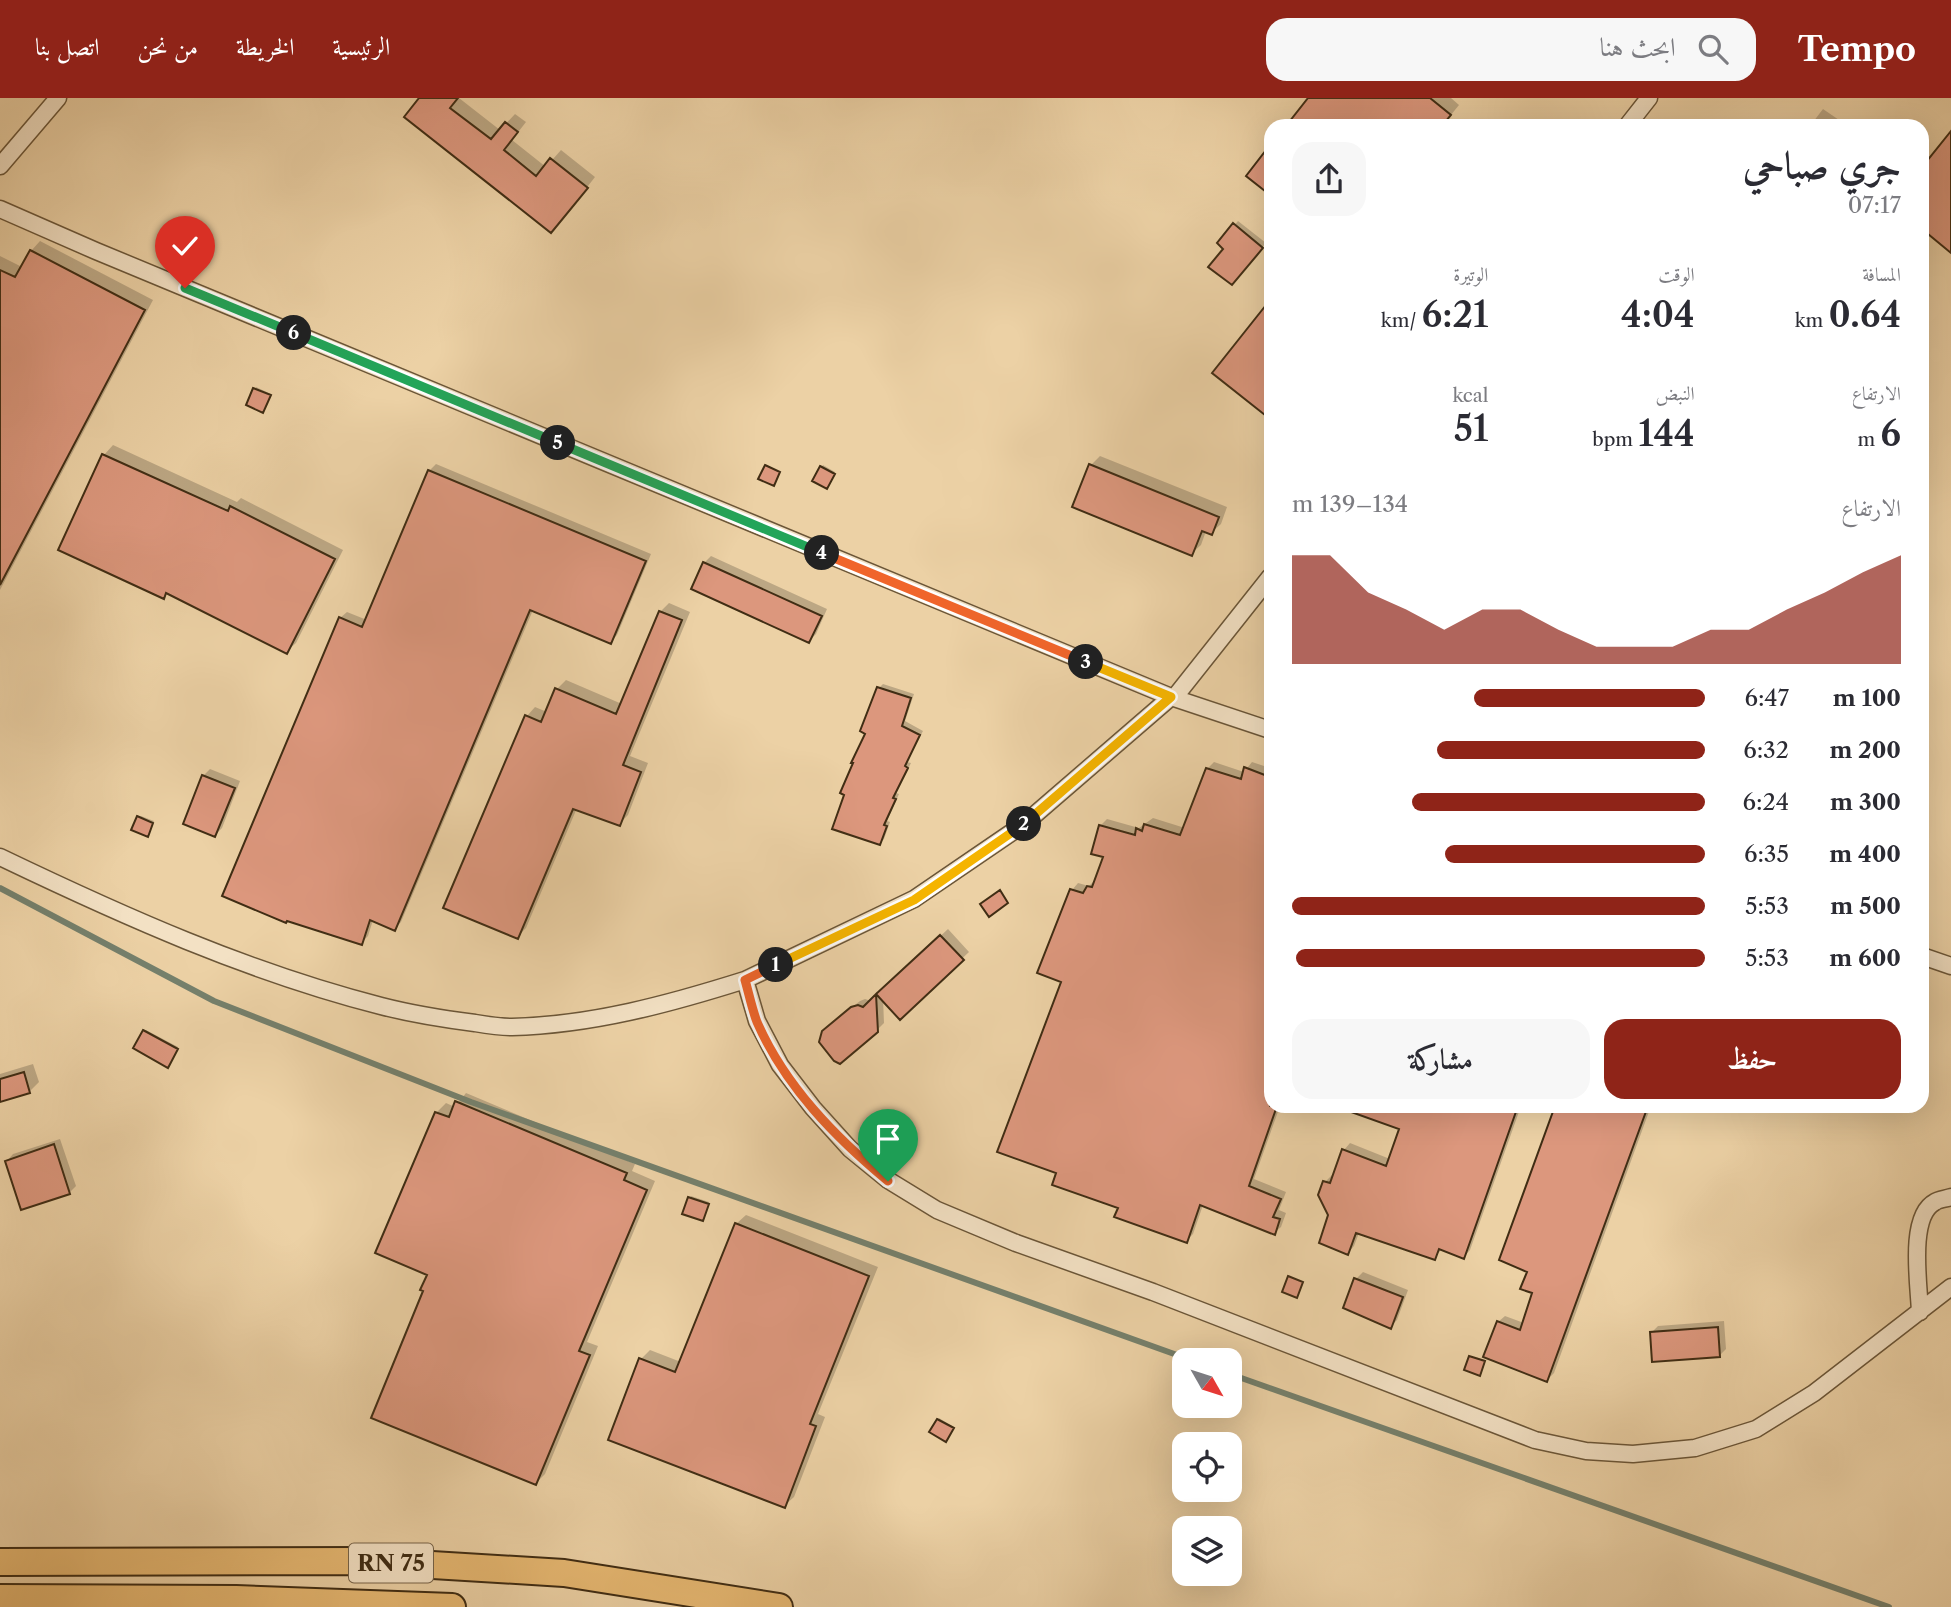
<!DOCTYPE html>
<html lang="ar">
<meta charset="utf-8">
<style>
body{margin:0;font-family:"Libre Caslon Text",Amiri,serif;background:#f7f7f7;color:#2b2b33;direction:rtl;height:100vh;display:flex;flex-direction:column;font-size:26px;white-space:nowrap}
*{box-sizing:border-box;margin:0}
p{font-size:23px;color:#7c7c81}
.icon{flex:none;width:38px;height:38px;fill:none;stroke:currentColor;stroke-width:2;stroke-linecap:round;stroke-linejoin:round}
.map{position:relative;flex:1;overflow:hidden;direction:ltr}
.drawer{position:absolute;left:1264px;top:21px;width:665px;height:994px;display:flex;flex-direction:column;background:#fff;border-radius:21px;box-shadow:0 7px 28px #0002;direction:rtl}
.drawer>*{flex:none}
.needle{width:46px;rotate:129deg}
.controls{position:absolute;left:1172px;top:1250px;display:grid;gap:14px}
.controls a{display:grid;place-items:center;width:70px;height:70px;border-radius:14px;background:#fff;box-shadow:0 7px 28px #0002;font-size:35px}
.pin{position:absolute;display:grid;place-items:center;width:60px;height:60px;color:#fff;margin:-72px -30px;border-radius:50% 50% 50% 0;rotate:-45deg;box-shadow:0 0 7px #0007}
.pin .icon{rotate:45deg}
.km{position:absolute;width:35px;height:35px;margin:-18px;border-radius:50%;background:#222;color:#fff;font-size:19px;line-height:35px;text-align:center}
.round{display:grid;place-items:center;flex:none;width:74px;height:74px;border-radius:21px;background:#f7f7f7}
.head{display:flex;align-items:center;justify-content:space-between;height:119px;padding:0 28px}
h1{font-size:38px;font-weight:600;line-height:52px}
.metrics{display:grid;grid-template-columns:repeat(3,1fr);gap:10px;height:119px;padding:7px 28px}
.metrics div{display:grid;align-content:center}
.metrics b{font-size:35px;font-weight:600}
.metrics small{font-size:19px;font-weight:400}
.metrics p{font-size:19px}
.chart{height:196px;padding:14px 28px}
.chart p{display:flex;justify-content:space-between}
.chart svg{width:100%;height:126px;margin-top:7px;fill:#8f2418;opacity:.7}
.cta{display:flex;gap:14px;margin-top:auto;padding:14px 28px}
.cta a{flex:1;height:80px;border-radius:21px;background:#8f2418;color:#fff;font-size:28px;font-weight:600;line-height:80px;text-align:center}
.cta a+a{background:#f7f7f7;color:#2b2b33}
ul{padding:0 28px;list-style:none;font-size:23px}
li{display:grid;grid-template-columns:112px 84px 1fr;align-items:center;height:52px}
li i{height:18px;border-radius:9px;background:#8f2418}
header{display:flex;align-items:center;gap:42px;box-sizing:border-box;height:98px;padding:0 35px;background:#8f2418;color:#fff}
header strong{font-size:33px}
nav{display:flex;gap:38px;margin-inline-start:auto;font-size:24px}
.search{width:490px;height:63px;background:#f7f7f7;display:flex;align-items:center;gap:18px;box-sizing:border-box;padding:0 24px;border-radius:21px;color:#7c7c81;font-size:26px}
.map>svg:first-child{display:block}
.shadow{fill:#0003}
.lines{fill:none;stroke-linecap:round;stroke-linejoin:round}
.stream{stroke:#75806c;stroke-width:6}
.building{fill:#dc977d;stroke:#402d14;stroke-width:2}
.minor-casing{stroke:#6b5638;stroke-width:19}
.trunk-casing{stroke:#402d14;stroke-width:30}
.minor{stroke:#f3e1c4;stroke-width:16}
.trunk{stroke:#e6b872;stroke-width:26}
.split-1-casing{stroke:#fff;stroke-width:14}
.split-2-casing{stroke:#fff;stroke-width:14}
.split-3-casing{stroke:#fff;stroke-width:14}
.split-4-casing{stroke:#fff;stroke-width:14}
.split-5-casing{stroke:#fff;stroke-width:14}
.split-6-casing{stroke:#fff;stroke-width:14}
.split-7-casing{stroke:#fff;stroke-width:14}
.split-1{stroke:#f0652b;stroke-width:9}
.split-2{stroke:#f5b400;stroke-width:9}
.split-3{stroke:#f5b400;stroke-width:9}
.split-4{stroke:#f0652b;stroke-width:9}
.split-5{stroke:#22a559;stroke-width:9}
.split-6{stroke:#22a559;stroke-width:9}
.split-7{stroke:#22a559;stroke-width:9}
.labels{text-anchor:middle;dominant-baseline:central;stroke-width:5;stroke-linejoin:round;paint-order:stroke}
.shield{fill:#f3e1c4;stroke:#766349;stroke-width:2}
.shield-label{font-size:23px;font-weight:bold;fill:#402d14}
</style>
<header>
<strong>Tempo</strong>
<div class="search"><svg class="icon" aria-label="search" viewBox="0 0 24 24"><circle cx="10" cy="10" r="6"/><path d="M15 15l6 6"/></svg>ابحث هنا</div>
<nav><a>الرئيسية</a><a>الخريطة</a><a>من نحن</a><a>اتصل بنا</a></nav>
</header>
<div class="map">
<svg width="1951" height="1509" viewBox="0 0 1951 1509">
<rect width="100%" height="100%" fill="#ecd1a5"/>
<filter id="stains"><feTurbulence type="fractalNoise" baseFrequency=".00286" numOctaves="4"/><feColorMatrix values="0 0 0 0 .2 0 0 0 0 .09 0 0 0 0 .02 0 0 0 .5 -.17"/></filter>
<radialGradient id="worn" r=".72"><stop offset=".6" stop-color="#630" stop-opacity="0"/><stop offset="1" stop-color="#630" stop-opacity=".3"/></radialGradient>
<path class="shadow" d="M422 0H459L500 32 515 16 526 24 512 42 546 69 561 52 595 79 560 124Z
M1310 0H1451L1459 7 1442 28H1288Z
M1823 11 1842 24 1840 28H1810Z
M1951 36V153L1922 129V72Z
M1238 123 1266 145 1236 181 1225 150 1219 145Z
M40 143 153 202 0 492V158L22 169 31 153Z
M1270 204V265L1263 274 1270 279V319L1214 275Z
M256 289 271 296 264 311 248 306Z
M113 347 237 404 241 400 343 452 296 545 286 554 168 494 164 499 60 451 104 357Z
M1100 358 1227 409 1221 426 1211 435 1206 433 1201 447 1191 456 1091 367Z
M436 366 651 456 617 537 610 544 533 512 401 824 394 831 373 822 368 838 361 845 340 520 347 514 367 522 429 373Z
M823 367 835 374 828 388 821 369Z
M711 458 827 511 816 536 809 543 704 465Z
M669 505 690 514 630 658 648 665 628 717 619 726 577 710 526 830 517 839 527 618 535 609 547 614 557 591 566 582 622 606 660 514Z
M883 586 914 596 905 623 923 633 907 664 911 665 896 695 899 696 887 723 890 724 884 741 880 745 868 635 879 590Z
M1214 664 1244 674 1252 664 1270 670V1008H1280L1254 1081 1286 1094 1279 1112 1286 1115 1281 1129 1274 1135 1203 1107 1193 1136 1186 1143 1120 1109 1059 1074 1064 883 1072 792 1078 785 1089 788 1095 782 1105 757 1100 728 1107 721 1139 730 1153 720 1185 730 1207 671Z
M210 671 240 683 222 730 215 737 203 678Z
M141 718 154 723 149 735 139 719Z
M948 831 969 854 900 919 883 900 884 925 876 933 831 926 860 903 865 901 871 903Z
M146 932 178 949 169 966 145 933Z
M33 966 39 984 30 993 0 1002V976Z
M466 995 635 1066 632 1073 655 1083 587 1244 598 1248 545 1376 536 1385 425 1192 429 1176 436 1015 446 1005 455 1009Z
M1339 1008H1521L1470 1152 1464 1159 1442 1151 1434 1160 1359 1135 1354 1148 1348 1155 1330 1117 1325 1084 1332 1077 1334 1078 1344 1052 1350 1045 1390 1061 1401 1030Z
M1557 1008H1651L1554 1275 1547 1282 1498 1224 1505 1218 1524 1225 1534 1195 1530 1173Z
M60 1041 76 1088 69 1095 7 1063 13 1056Z
M691 1098 709 1104 703 1121 690 1100Z
M746 1117 878 1169 818 1316 825 1319 794 1399 784 1408 641 1261 650 1252 681 1264 736 1126Z
M1363 1174 1408 1192 1397 1222 1390 1229 1345 1209 1356 1181Z
M1724 1223 1726 1251 1719 1258 1651 1235 1658 1228Z
M939 1320 954 1329 948 1340 938 1322Z"/>
<g class="lines">
<path class="stream" d="M0 790 214 903 471 1004 1191 1262
M1230 1276 1889 1509"/>
</g>
<path class="building" d="M419 0H458L450 10 491 41 505 24 518 34 504 52 536 78 550 60 588 90 551 135 404 19Z
M1308 0H1430L1451 17 1442 28H1286Z
M1951 33V155L1922 131V69Z
M1270 47V97L1246 78Z
M1233 125 1263 150 1232 187 1208 169 1223 151 1217 145Z
M30 152 145 212 0 487V172L15 179Z
M1270 202V321L1212 275Z
M253 290 271 297 263 315 246 307Z
M102 356 228 413 230 408 335 461 287 556 166 495 164 501 58 452Z
M1089 366 1219 419 1212 437 1202 433 1192 458 1072 409Z
M765 367 780 374 774 388 758 381Z
M820 368 835 376 827 391 812 383Z
M428 372 646 463 611 546 530 512 395 833 370 822 362 847 287 823 286 825 222 798 339 519 362 529Z
M703 464 822 518 809 545 691 491Z
M659 513 682 522 623 667 641 674 620 728 573 711 518 841 443 810 525 617 541 624 555 590 616 616Z
M877 589 911 600 902 628 920 637 905 668 908 670 893 700 896 701 884 727 887 728 880 747 832 731 844 697 840 695 853 665H851L865 636 860 633Z
M1244 669 1270 679V1008H1277L1249 1088 1281 1101 1273 1119 1280 1121 1275 1137 1200 1107 1187 1145 1114 1119 1118 1110 1052 1087 1056 1075 997 1054 1061 884 1037 875 1070 791 1083 795 1087 788 1092 789 1103 759 1091 756 1099 727 1135 737 1136 730 1142 733 1144 726 1180 737 1206 670 1241 681Z
M202 677 235 690 215 739 183 726Z
M137 718 153 725 148 739 131 732Z
M1000 792 1008 805 989 819 980 806Z
M940 837 964 862 900 922 876 896Z
M876 896 878 934 840 966 834 963 819 944 822 933 851 909 858 907 863 909Z
M143 932 178 951 168 970 133 950Z
M24 974 30 995 0 1004V981Z
M455 1003 627 1075 624 1082 647 1092 579 1253 590 1257 536 1387 371 1320 423 1193 420 1192 427 1177 375 1155 435 1014 449 1019Z
M1340 1008H1518L1464 1161 1439 1151 1435 1162 1356 1135 1348 1157 1319 1145 1328 1117 1318 1097 1323 1083 1330 1085 1342 1051 1386 1068 1399 1031 1340 1010Z
M1555 1008H1648L1547 1284 1483 1259 1497 1223 1520 1232 1532 1195 1520 1191 1527 1174 1499 1162Z
M54 1046 70 1096 21 1112 5 1063Z
M688 1099 709 1106 703 1123 682 1116Z
M735 1125 869 1178 810 1326 816 1328 785 1410 608 1342 639 1260 675 1274Z
M1288 1178 1303 1184 1297 1200 1282 1194Z
M1354 1180 1403 1199 1391 1231 1343 1210Z
M1718 1229 1720 1259 1652 1264 1650 1234Z
M1469 1258 1485 1263 1480 1278 1464 1272Z
M937 1321 954 1330 946 1344 929 1334Z"/>
<g class="lines">
<defs>
<path id="minor" d="M1627 28 1649 0
M0 68 58 0
M0 111 96 153 1171 599 1270 632
M1171 599 1024 726 914 801 745 882 757 923 780 967 813 1010 850 1051 888 1082 937 1112 1016 1145 1153 1194 1535 1342 1586 1353 1633 1356 1695 1350 1756 1331 1814 1295 1951 1189
M1174 600 1270 479
M0 759C123 818 248 874 381 908 412 916 443 921 475 925 487 927 500 929 512 929 592 927 669 906 745 882
M1922 858 1951 868
M1920 1214C1919 1187 1908 1118 1935 1104 1939 1101 1946 1101 1951 1099"/>
<path id="trunk" d="M0 1464 367 1463 564 1475 779 1509
M0 1500 236 1501 452 1509"/>
</defs>
<use href="#minor" class="minor-casing"/>
<use href="#trunk" class="trunk-casing"/>
<use href="#minor" class="minor"/>
<use href="#trunk" class="trunk"/>
</g>
<g class="lines">
<defs>
<path id="split-1" d="M776 867 745 882C749 896 752 911 757 924 785 988 835 1039 888 1083"/>
<path id="split-2" d="M776 867 914 802 1024 726"/>
<path id="split-3" d="M1024 726 1171 599 1086 564"/>
<path id="split-4" d="M822 455 1086 564"/>
<path id="split-5" d="M558 345 822 455"/>
<path id="split-6" d="M294 235 558 345"/>
<path id="split-7" d="M185 190 294 235"/>
</defs>
<use href="#split-1" class="split-1-casing"/>
<use href="#split-2" class="split-2-casing"/>
<use href="#split-3" class="split-3-casing"/>
<use href="#split-4" class="split-4-casing"/>
<use href="#split-5" class="split-5-casing"/>
<use href="#split-6" class="split-6-casing"/>
<use href="#split-7" class="split-7-casing"/>
<use href="#split-1" class="split-1"/>
<use href="#split-2" class="split-2"/>
<use href="#split-3" class="split-3"/>
<use href="#split-4" class="split-4"/>
<use href="#split-5" class="split-5"/>
<use href="#split-6" class="split-6"/>
<use href="#split-7" class="split-7"/>
</g>
<g class="labels">
<rect class="shield" x="349" y="1445.5" width="84" height="39" rx="5"/>
<g class="shield-label">
<text x="391" y="1465">RN 75</text>
</g>
</g>
<rect width="100%" height="100%" filter="url(#stains)"/>
<rect width="100%" height="100%" fill="url(#worn)"/>
</svg>
<div class="controls">
<a><svg class="needle" viewBox="-14 -14 28 28"><path d="M0-13l5 13h-10z" fill="#e53935"/><path d="M0 13l5-13h-10z" fill="#7c7c81"/></svg></a>
<a><svg class="icon" aria-label="locate" viewBox="0 0 24 24"><circle cx="12" cy="12" r="6"/><path d="M12 2v4M12 18v4M2 12h4M18 12h4"/></svg></a>
<a><svg class="icon" aria-label="layers" viewBox="0 0 24 24"><path d="M12 4l9 5-9 5-9-5zM3 14l9 5 9-5"/></svg></a>
</div>
<div class="pin" style="left:888px;top:1083px;background:#1e9e55"><svg class="icon" aria-label="arrive" viewBox="0 0 24 24"><path d="M6 21V4h12l-3 4 3 4H6"/></svg></div>
<div class="pin" style="left:185px;top:190px;background:#d93025"><svg class="icon" aria-label="check" viewBox="0 0 24 24"><path d="M5 12l5 5 9-10"/></svg></div>
<b class="km" style="left:776px;top:867px">1</b>
<b class="km" style="left:1024px;top:726px">2</b>
<b class="km" style="left:1086px;top:564px">3</b>
<b class="km" style="left:822px;top:455px">4</b>
<b class="km" style="left:558px;top:345px">5</b>
<b class="km" style="left:294px;top:235px">6</b>
<section class="drawer">
<div class="head"><div><h1>جري صباحي</h1><p>07:17</p></div><a class="round"><svg class="icon" aria-label="share" viewBox="0 0 24 24"><path d="M12 15V3M7 8l5-5 5 5M5 13v7h14v-7"/></svg></a></div>
<div class="metrics">
<div><p>المسافة</p><b>0.64<small> km</small></b></div>
<div><p>الوقت</p><b>4:04</b></div>
<div><p>الوتيرة</p><b>6:21<small> /km</small></b></div>
</div>
<div class="metrics">
<div><p>الارتفاع</p><b>6<small> m</small></b></div>
<div><p>النبض</p><b>144<small> bpm</small></b></div>
<div><p>kcal</p><b>51</b></div>
</div>
<div class="chart"><p><span>الارتفاع</span>134–139 m</p>
<svg viewBox="0 0 160 44" preserveAspectRatio="none"><path d="M0 44V6L10 6L20 19L30 25L40 32L50 25L60 25L70 32L80 38L90 38L100 38L110 32L120 32L130 25L140 19L150 12L160 6V44z"/></svg>
</div>
<ul>
<li><b>100 m</b>6:47<i style="width:56%"></i></li>
<li><b>200 m</b>6:32<i style="width:65%"></i></li>
<li><b>300 m</b>6:24<i style="width:71%"></i></li>
<li><b>400 m</b>6:35<i style="width:63%"></i></li>
<li><b>500 m</b>5:53<i style="width:100%"></i></li>
<li><b>600 m</b>5:53<i style="width:99%"></i></li>
</ul>
<div class="cta"><a>حفظ</a><a>مشاركة</a></div>
</section>
</div>
